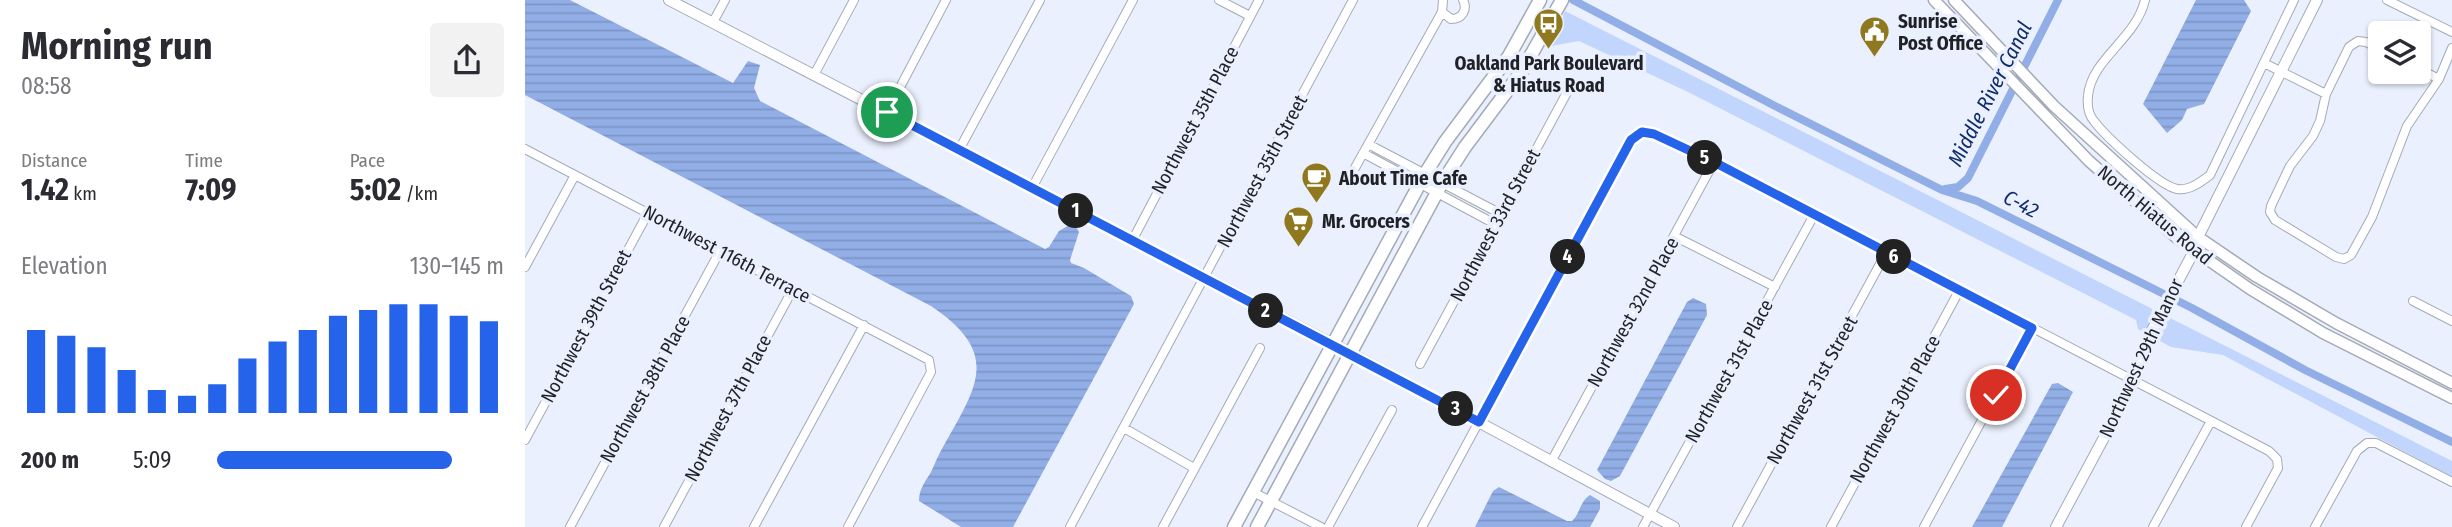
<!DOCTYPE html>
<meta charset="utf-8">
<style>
body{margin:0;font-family:"Fira Sans Condensed",sans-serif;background:#f2f2f3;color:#2b2b33;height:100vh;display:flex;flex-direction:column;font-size:26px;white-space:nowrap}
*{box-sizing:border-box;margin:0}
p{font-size:23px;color:#7c7c81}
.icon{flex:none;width:38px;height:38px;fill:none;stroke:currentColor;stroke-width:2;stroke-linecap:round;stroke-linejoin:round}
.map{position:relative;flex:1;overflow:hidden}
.panel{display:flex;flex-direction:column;background:#fff;width:525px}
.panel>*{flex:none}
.buttons{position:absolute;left:1843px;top:21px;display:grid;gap:14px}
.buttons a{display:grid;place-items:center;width:63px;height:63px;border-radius:7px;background:#fff;box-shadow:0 2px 5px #0004;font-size:35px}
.pin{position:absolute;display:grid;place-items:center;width:60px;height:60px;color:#fff;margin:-30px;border:4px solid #fff;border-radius:50%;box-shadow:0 2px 7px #0007}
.km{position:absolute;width:35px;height:35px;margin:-18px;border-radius:50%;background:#222;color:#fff;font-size:19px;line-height:35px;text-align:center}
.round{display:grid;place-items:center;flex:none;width:74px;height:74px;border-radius:7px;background:#f2f2f3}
.head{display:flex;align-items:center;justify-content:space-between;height:119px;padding:0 21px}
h1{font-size:38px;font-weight:700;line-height:52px}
.metrics{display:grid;grid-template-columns:repeat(3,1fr);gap:10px;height:119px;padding:7px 21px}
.metrics div{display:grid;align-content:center}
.metrics b{font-size:30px;font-weight:700}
.metrics small{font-size:19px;font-weight:400}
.metrics p{font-size:19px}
.chart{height:196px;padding:14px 21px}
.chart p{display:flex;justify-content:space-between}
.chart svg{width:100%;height:126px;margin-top:7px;stroke:#2563eb;stroke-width:6}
ul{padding:0 21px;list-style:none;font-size:23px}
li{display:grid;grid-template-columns:112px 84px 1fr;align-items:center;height:52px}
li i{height:18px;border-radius:9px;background:#2563eb}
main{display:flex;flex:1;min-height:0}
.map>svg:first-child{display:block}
.green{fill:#c1d5fd}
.water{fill:url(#water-rules)}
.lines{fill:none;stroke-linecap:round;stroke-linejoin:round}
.canal{stroke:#92aee6;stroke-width:8}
.minor-casing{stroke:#a4aab6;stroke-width:10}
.tertiary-casing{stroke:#a4aab6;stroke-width:12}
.secondary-casing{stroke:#a4aab6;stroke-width:13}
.primary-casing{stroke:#a4aab6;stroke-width:15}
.minor{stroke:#fff;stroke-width:8}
.tertiary{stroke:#fff;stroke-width:10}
.secondary{stroke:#fff;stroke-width:10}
.primary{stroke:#fff;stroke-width:12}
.route-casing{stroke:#fff;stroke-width:14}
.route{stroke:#2563eb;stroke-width:9}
.labels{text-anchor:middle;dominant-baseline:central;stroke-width:7;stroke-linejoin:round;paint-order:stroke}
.poi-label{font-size:19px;font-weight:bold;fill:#1f2126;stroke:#eaf0fd;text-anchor:start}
.street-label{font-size:19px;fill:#1f2126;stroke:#eaf0fd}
.water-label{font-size:21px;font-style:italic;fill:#112d6d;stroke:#eaf0fd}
</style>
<main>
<section class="panel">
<div class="head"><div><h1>Morning run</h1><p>08:58</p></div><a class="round"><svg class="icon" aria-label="share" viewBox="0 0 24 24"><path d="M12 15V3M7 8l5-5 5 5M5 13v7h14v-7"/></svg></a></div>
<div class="metrics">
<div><p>Distance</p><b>1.42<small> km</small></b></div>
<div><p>Time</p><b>7:09</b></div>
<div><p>Pace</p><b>5:02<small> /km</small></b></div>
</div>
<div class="chart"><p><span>Elevation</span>130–145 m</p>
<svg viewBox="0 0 160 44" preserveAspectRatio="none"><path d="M5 44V15M15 44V17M25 44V21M35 44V29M45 44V36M55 44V38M65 44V34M75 44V25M85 44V19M95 44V15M105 44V10M115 44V8M125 44V6M135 44V6M145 44V10M155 44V12"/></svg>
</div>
<ul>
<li><b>200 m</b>5:09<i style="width:82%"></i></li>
</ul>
</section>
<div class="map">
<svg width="1927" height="527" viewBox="0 0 1927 527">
<defs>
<pattern id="water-rules" width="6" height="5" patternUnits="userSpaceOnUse" patternTransform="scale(1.75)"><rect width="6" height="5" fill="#92aee6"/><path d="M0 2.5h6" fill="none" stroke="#7d95c5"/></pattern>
</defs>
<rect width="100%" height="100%" fill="#eaf0fd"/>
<path class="green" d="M1040 11 1927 461V477L1698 355 1646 347 1613 329 1611 320 1161 91 1054 41 1026 46Z"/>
<path class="water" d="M0 0H45L208 83 223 61 235 65 229 88 235 101 520 249 524 247 534 231 546 224 551 227 554 232 545 260 546 263 559 268 606 296 609 304 488 527H436L394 501C394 489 400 482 406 472 410 464 413 455 418 447 452 386 477 354 406 306L0 95Z
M1671 0H1719L1726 11 1679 104 1662 109 1657 120 1642 133 1618 104Z
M1168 298 1181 304 1182 315 1095 476 1086 481 1080 479 1072 470 1162 302Z
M1533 383 1548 392 1477 527H1447L1527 384Z
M974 487 1042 521H1047C1055 514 1055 501 1065 495L1075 501V509L1065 527H950L968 491Z"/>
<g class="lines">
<path class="canal" d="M1048 0 1250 106 1417 190 1452 201 1667 308 1780 370 1927 442
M1420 189 1433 187 1443 178 1533 0"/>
<defs>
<path id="minor" d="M694 0 725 16
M918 0 917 12 926 19C937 19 943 10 938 0
M1620 0C1611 39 1566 59 1563 96 1562 105 1563 114 1569 121 1581 137 1633 185 1652 189 1664 191 1676 182 1685 175L1769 0
M1862 0 1927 32
M188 22 200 0
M1855 49 1841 42 1833 41 1824 47 1801 94 1795 121 1788 136 1765 166 1746 206 1745 212 1750 220 1811 257 1819 259 1826 255 1847 217 1882 126 1914 79 1927 48
M1739 63 1801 94
M1894 69 1914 79
M289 75 329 0
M362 112 421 0
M843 144 976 214
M0 149 404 360 406 372 323 527
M434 150 515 0
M838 153 970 224
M826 175 917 12
M507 188 608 0
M1149 236 1250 287
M607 241 734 0
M0 267 50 175
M1888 301 1927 321
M895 364 1045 87
M599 428 669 468
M0 440 123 213
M1026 462 1189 162
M728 492 796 527
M45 527 195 251
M139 527 268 289
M229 527 339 325
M545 527 828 0
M638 527 735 348
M803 527 867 410
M897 527 1106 140 1117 132 1129 134 1189 162 1744 451 1752 459 1753 468 1721 527
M1118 527 1289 215
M1212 527 1361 253
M1306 527 1434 291
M1399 527 1507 328
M1628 527 1686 421
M1790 527 1832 451 1842 443H1851L1927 482"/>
<path id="tertiary" d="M144 0 825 353 1149 527
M1531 527 1604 391 1625 334 1669 251 1673 237 1792 0"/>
<path id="secondary" d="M1409 0 1564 161 1653 239 1725 289 1798 333 1927 398
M1429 0 1529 106 1673 237 1732 277 1811 323 1927 383"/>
<path id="primary" d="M709 527 900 174 920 142 984 56 1015 0
M732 527 917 183 940 147 997 71 1037 0"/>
</defs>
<use href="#minor" class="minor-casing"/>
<use href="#tertiary" class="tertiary-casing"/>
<use href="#secondary" class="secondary-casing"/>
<use href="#primary" class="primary-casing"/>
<use href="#minor" class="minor"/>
<use href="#tertiary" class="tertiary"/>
<use href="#secondary" class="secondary"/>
<use href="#primary" class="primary"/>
</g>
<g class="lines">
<defs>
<path id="route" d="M362 112 954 422 1106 140 1117 132 1129 134 1189 162 1507 328 1471 395"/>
</defs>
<use href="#route" class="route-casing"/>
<use href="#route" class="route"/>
</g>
<defs>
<symbol id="bus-pin" viewBox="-11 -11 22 30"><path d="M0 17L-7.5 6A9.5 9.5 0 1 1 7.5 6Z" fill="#8f781e" stroke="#eaf0fd"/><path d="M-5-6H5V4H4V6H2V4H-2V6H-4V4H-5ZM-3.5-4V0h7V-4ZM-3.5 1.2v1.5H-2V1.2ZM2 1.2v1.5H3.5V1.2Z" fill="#fff"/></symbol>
<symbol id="civic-pin" viewBox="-11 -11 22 30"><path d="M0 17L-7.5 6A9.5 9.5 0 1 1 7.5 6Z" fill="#8f781e" stroke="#eaf0fd"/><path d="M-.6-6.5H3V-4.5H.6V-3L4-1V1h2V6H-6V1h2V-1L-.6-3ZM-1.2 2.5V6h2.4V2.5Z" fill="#fff"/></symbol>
<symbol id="cafe-pin" viewBox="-11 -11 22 30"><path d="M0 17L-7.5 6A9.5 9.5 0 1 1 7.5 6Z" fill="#8f781e" stroke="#eaf0fd"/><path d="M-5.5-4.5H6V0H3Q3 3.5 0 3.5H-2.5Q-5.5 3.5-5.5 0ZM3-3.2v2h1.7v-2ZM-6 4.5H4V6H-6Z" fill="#fff"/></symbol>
<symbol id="supermarket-pin" viewBox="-11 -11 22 30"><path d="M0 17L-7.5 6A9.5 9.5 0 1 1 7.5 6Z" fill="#8f781e" stroke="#eaf0fd"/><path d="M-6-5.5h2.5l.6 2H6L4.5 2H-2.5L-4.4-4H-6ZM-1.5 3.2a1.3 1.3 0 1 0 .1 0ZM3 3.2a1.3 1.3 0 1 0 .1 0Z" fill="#fff"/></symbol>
</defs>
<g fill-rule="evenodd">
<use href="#bus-pin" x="1006" y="6" width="35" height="47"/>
<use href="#civic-pin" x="1332" y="14" width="35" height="47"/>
<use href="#cafe-pin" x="774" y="160" width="35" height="47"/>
<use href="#supermarket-pin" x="756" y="204" width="35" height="47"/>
</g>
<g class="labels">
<g class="poi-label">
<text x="1373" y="21">Sunrise<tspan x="1373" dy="22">Post Office</tspan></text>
<text x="1024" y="63" text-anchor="middle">Oakland Park Boulevard<tspan x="1024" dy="22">&amp; Hiatus Road</tspan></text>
<text x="814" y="178">About Time Cafe</text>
<text x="797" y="221">Mr. Grocers</text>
</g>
<g class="street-label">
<text transform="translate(670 120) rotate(-62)">Northwest 35th Place</text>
<text transform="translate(737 171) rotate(-62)">Northwest 35th Street</text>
<text transform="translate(1630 215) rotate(40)">North Hiatus Road</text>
<text transform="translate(970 225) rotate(-62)">Northwest 33rd Street</text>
<text transform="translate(202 254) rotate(28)">Northwest 116th Terrace</text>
<text transform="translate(1108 312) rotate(-61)">Northwest 32nd Place</text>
<text transform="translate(61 326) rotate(-62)">Northwest 39th Street</text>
<text transform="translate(1616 358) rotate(-65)">Northwest 29th Manor</text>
<text transform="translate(1204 371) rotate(-61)">Northwest 31st Place</text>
<text transform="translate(120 389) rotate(-61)">Northwest 38th Place</text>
<text transform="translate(1287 390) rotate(-61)">Northwest 31st Street</text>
<text transform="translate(203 408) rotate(-62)">Northwest 37th Place</text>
<text transform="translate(1370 409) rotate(-61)">Northwest 30th Place</text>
</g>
<g class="water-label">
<text transform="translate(1465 94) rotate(-63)">Middle River Canal</text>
<text transform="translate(1496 204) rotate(27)">C-42</text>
</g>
</g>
</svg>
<div class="buttons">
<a><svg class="icon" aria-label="layers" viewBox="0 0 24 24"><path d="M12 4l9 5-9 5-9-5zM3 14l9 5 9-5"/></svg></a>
</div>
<div class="pin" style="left:362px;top:112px;background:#1e9e55"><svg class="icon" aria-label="arrive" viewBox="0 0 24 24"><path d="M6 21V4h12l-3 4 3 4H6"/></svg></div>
<div class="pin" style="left:1471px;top:395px;background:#d93025"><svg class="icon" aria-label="check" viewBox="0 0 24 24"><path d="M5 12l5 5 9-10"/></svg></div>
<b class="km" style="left:551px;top:211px">1</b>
<b class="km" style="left:741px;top:311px">2</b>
<b class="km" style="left:931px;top:409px">3</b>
<b class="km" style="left:1043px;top:257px">4</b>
<b class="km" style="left:1180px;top:158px">5</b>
<b class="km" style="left:1369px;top:257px">6</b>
</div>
</main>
